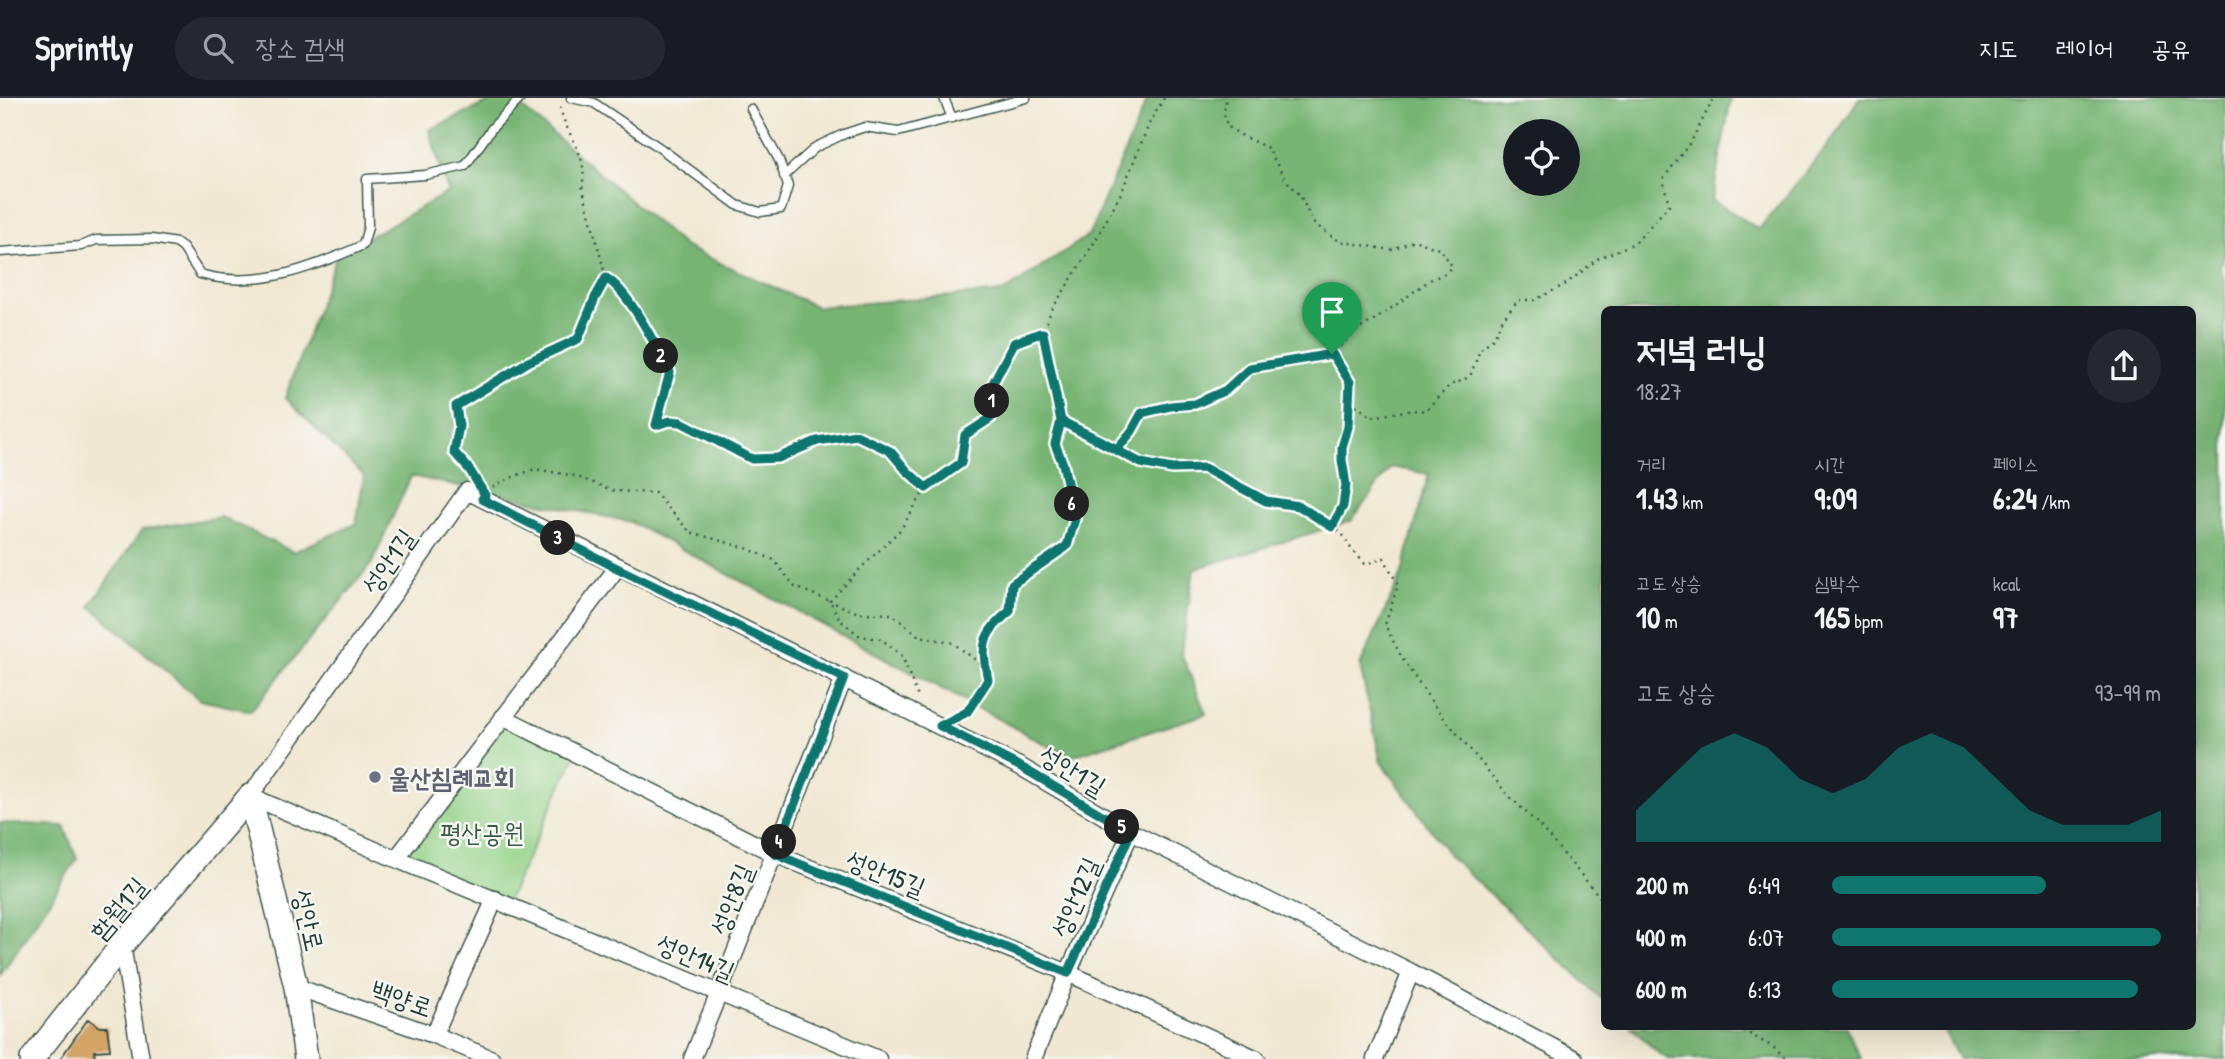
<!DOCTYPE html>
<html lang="ko">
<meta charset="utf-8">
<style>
body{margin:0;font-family:"Patrick Hand","Poor Story",sans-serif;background:#242831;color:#f1f3f6;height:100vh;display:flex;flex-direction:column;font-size:26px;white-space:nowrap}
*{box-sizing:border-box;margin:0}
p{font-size:23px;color:#9ea1a6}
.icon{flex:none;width:38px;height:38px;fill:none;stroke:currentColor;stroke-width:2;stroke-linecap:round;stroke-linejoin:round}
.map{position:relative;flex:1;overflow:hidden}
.sheet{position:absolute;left:1601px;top:208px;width:595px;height:724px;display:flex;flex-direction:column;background:#171b24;border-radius:10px;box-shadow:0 7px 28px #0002}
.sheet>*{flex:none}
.buttons{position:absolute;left:1503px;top:21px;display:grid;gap:14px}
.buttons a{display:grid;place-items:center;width:77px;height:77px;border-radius:50%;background:#171b24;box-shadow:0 7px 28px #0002;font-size:35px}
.pin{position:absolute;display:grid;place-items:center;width:60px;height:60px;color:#fff;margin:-72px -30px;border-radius:50% 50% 50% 0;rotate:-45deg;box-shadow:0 0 7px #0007}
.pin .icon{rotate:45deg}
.km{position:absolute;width:35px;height:35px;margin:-18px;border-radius:50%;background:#222;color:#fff;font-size:19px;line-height:35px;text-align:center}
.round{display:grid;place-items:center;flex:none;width:74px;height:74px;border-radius:37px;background:#242831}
.head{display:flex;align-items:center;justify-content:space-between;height:119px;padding:0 35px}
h1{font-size:38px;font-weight:700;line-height:52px}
.stats{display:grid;grid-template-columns:repeat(3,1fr);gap:10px;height:119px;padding:7px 35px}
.stats div{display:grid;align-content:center}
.stats b{font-size:30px;font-weight:700}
.stats small{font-size:19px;font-weight:400}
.stats p{font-size:19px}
.chart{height:196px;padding:14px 35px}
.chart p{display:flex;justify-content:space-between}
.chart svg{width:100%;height:126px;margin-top:7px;fill:#0f766e;opacity:.7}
ul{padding:0 35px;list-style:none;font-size:23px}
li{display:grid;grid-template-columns:112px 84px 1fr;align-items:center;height:52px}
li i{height:18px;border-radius:9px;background:#0f766e}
header{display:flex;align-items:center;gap:42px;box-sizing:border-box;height:98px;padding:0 35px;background:#171b24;border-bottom:2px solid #363941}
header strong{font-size:33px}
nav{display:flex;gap:38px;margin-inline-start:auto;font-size:24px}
.search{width:490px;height:63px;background:#242831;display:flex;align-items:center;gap:18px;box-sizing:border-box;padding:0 24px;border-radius:38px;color:#9ea1a6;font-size:26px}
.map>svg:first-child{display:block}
.green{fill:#95d389;stroke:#5a885e;stroke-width:2}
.forest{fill:#78b575;stroke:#4c7954;stroke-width:2;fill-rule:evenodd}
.building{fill:#d4a366}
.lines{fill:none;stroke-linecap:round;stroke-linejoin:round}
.lane-casing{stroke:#3e574c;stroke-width:11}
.street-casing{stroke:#3e574c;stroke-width:19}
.secondary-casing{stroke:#3e574c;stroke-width:26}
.path{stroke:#3e574c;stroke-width:2.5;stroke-dasharray:2 5;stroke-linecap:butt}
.lane{stroke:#fff;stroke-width:8}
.street{stroke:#fff;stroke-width:16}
.secondary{stroke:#fff;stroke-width:23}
.route-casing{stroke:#fff;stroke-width:14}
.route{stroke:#0f766e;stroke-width:9}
.worship-dot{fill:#6b7280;stroke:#f6f6f2;stroke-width:2.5}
.labels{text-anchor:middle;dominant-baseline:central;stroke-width:5;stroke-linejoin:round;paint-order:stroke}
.street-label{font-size:26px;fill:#1f3d34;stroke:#f6f6f2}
.worship-label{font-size:26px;font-weight:bold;fill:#5b616d;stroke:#f6f6f2;text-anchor:start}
.park-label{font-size:26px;fill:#375b45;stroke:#f6f6f2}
</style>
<header>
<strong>Sprintly</strong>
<div class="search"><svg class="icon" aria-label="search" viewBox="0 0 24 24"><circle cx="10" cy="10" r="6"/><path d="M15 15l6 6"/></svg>장소 검색</div>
<nav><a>지도</a><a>레이어</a><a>공유</a></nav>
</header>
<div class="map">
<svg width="2225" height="961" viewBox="0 0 2225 961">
<rect width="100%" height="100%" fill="#f6f6f2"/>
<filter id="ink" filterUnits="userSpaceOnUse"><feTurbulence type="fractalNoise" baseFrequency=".0143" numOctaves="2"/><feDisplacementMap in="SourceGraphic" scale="14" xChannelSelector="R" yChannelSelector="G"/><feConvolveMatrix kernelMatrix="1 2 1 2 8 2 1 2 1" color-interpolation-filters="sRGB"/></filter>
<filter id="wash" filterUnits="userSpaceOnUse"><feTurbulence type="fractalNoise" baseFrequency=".00686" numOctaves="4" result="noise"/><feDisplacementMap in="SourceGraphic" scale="28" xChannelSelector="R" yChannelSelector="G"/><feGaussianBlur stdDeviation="1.57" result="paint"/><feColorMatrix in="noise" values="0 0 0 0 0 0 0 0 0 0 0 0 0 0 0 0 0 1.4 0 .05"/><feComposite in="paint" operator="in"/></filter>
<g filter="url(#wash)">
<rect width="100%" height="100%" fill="#f1e8d3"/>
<path class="green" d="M503 619 576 656 506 806 396 761Z"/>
<path class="forest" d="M498 0H511L685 149 817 209 1004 194 1089 137 1148 0H1731L1712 102 1759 131 1834 40 1859 0H2225V156L2220 169 2225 186V961H1959L1942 929H2193V212H1605V904L1450 758 1381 664 1360 568 1401 478 1429 376 1391 369 1351 423 1194 471 1181 555 1206 616 1069 659 631 424 411 378 372 465 251 613 200 602 90 508 142 432 221 419 293 454 356 426 364 378 285 300 337 157 448 94 429 32ZM1516 33H1568V86H1516Z
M0 725 64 728 77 761 0 878Z
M1631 929H1847L1861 961H1668L1657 954Z"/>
<g id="blocks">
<path class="building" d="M88 921 100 929H107L110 952 94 953 95 961H60Z"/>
</g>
</g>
<g filter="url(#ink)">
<use href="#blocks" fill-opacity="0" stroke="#3e574c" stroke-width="2"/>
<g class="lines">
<defs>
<path id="lane" d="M571 0 594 5 660 50 737 107 760 114 781 111 788 88 779 62 751 11
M944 0 952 20
M784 78 816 49 844 36 865 29 898 34 1026 0
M0 154 81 148 96 142 152 141 176 145 183 150 200 176C256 192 312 170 363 147L368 129 367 81 425 77 465 68 492 30 521 0"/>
<path id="street" d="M503 619 775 756 1068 875 1257 961
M396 761 617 470
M122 847 141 961
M296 889 434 937 492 961
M434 937 495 801
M692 961 719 895 844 580
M878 961 396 761 250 698 467 393 1021 669 1131 734 1411 874 1575 961
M1033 961 1068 875 1131 734
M1375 961 1411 874"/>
<path id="secondary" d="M250 698 296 889 306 961
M32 961 122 847 250 698"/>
</defs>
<use href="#lane" class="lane-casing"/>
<use href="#street" class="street-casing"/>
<use href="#secondary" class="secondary-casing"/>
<path class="path" d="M1164 0 1149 26 1121 95 1094 145 1051 213 1043 235 1061 323 1141 364 1173 371 1204 370 1266 403 1299 408 1342 435 1349 448 1365 466 1384 460 1398 487 1385 527 1403 562 1436 610 1507 696 1538 726 1605 805
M606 180C630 194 656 249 670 274L656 327 670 323 681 324 752 361 778 360 817 343 856 337 890 353 907 373 926 390
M1332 256 1351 284 1348 329 1342 349V361L1346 387 1343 408 1333 428
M1350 303 1372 319C1392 316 1404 311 1425 313L1450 287 1464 282 1471 276 1480 252 1494 239 1503 221 1518 202H1535L1566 186 1599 160 1635 145 1669 107 1663 81 1692 42 1714 0
M1117 351 1132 333 1142 315 1171 308 1195 306 1226 292 1250 270 1332 256 1356 233 1382 217 1430 182 1446 175 1452 168 1441 152 1414 142 1391 152 1339 143 1313 125 1300 97 1284 80 1268 50 1244 39 1227 28 1224 16 1226 0
M474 379 454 354 459 328 456 308 528 264 578 241 595 200 606 180 582 88C590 55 563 36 560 6
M493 389 510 380 535 371 575 378 614 393 655 395 690 434 746 450 774 462 795 489 830 503 840 522 860 538 881 541 902 558 918 599
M986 570 953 545 919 538 892 516 858 515 830 503 860 471 901 431 926 390 961 365 965 337 991 320 992 287 1015 245 1041 235
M958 618 967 614 988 582C981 547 981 537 1010 513L1011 486 1067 448 1075 420 1063 366 1055 346 1060 324
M1737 929 1773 949 1787 961"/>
<use href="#lane" class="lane"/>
<use href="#street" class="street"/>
<use href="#secondary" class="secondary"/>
</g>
</g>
<g class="lines" filter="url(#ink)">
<defs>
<path id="route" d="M1332 256 1250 270 1226 292 1195 306 1171 308 1142 315 1132 333 1117 351 1061 323 1043 235H1040L1014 245 992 287 991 320 965 337 961 365 926 390 907 373 890 353 856 337 817 343 778 360 752 361 681 324 670 323 656 327 670 274C656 249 629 193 606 180L595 200 578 241 528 264 456 308 459 328 454 354 469 371 485 397 482 401 617 470 844 580 775 756 1068 875 1131 734 1021 669 940 628 967 614 988 582C981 546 981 537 1010 513L1012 486 1067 448 1075 421 1063 366 1055 346 1061 323 1141 365 1172 371 1204 370 1266 403 1299 408 1332 429 1343 408 1346 387 1342 362V349L1348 329 1350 284 1332 256"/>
</defs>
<use href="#route" class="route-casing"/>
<use href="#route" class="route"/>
</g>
<circle class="worship-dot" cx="375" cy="679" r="7"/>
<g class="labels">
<g class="street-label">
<text transform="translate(388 463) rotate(-55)">성안1길</text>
<text transform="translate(1073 672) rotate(31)">성안1길</text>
<text transform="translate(886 775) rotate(22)">성안15길</text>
<text transform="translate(1075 799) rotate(-66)">성안12길</text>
<text transform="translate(731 801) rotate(-68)">성안8길</text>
<text transform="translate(118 810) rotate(-50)">함월1길</text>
<text transform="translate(309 822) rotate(77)">성안로</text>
<text transform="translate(696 859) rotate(23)">성안14길</text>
<text transform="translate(402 900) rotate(19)">백양로</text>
</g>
<g class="worship-label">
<text x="389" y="679">울산침례교회</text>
</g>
<g class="park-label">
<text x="482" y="734">평산공원</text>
</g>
</g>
</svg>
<div class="buttons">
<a><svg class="icon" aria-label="locate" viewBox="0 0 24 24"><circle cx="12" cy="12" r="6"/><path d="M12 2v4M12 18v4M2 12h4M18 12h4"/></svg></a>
</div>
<div class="pin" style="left:1332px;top:256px;background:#1e9e55"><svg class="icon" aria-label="arrive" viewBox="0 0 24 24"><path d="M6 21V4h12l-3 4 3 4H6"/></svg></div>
<b class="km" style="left:992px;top:303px">1</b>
<b class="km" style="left:661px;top:258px">2</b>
<b class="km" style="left:558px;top:440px">3</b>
<b class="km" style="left:779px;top:744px">4</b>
<b class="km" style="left:1122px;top:729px">5</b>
<b class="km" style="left:1072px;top:406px">6</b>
<section class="sheet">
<div class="head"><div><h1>저녁 러닝</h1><p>18:27</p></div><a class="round"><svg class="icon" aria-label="share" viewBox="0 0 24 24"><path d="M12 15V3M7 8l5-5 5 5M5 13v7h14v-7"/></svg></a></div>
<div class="stats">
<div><p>거리</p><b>1.43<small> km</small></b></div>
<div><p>시간</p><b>9:09</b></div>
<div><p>페이스</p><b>6:24<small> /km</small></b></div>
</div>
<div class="stats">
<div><p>고도 상승</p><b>10<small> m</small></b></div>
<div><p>심박수</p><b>165<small> bpm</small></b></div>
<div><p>kcal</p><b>97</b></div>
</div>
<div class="chart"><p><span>고도 상승</span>93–99 m</p>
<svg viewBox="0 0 160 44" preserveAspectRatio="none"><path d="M0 44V33L10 22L20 11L30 6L40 11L50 22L60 27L70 22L80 11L90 6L100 11L110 22L120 33L130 38L140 38L150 38L160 33V44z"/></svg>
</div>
<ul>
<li><b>200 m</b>6:49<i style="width:65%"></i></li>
<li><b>400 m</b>6:07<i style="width:100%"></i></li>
<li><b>600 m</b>6:13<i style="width:93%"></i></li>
</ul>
</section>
</div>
